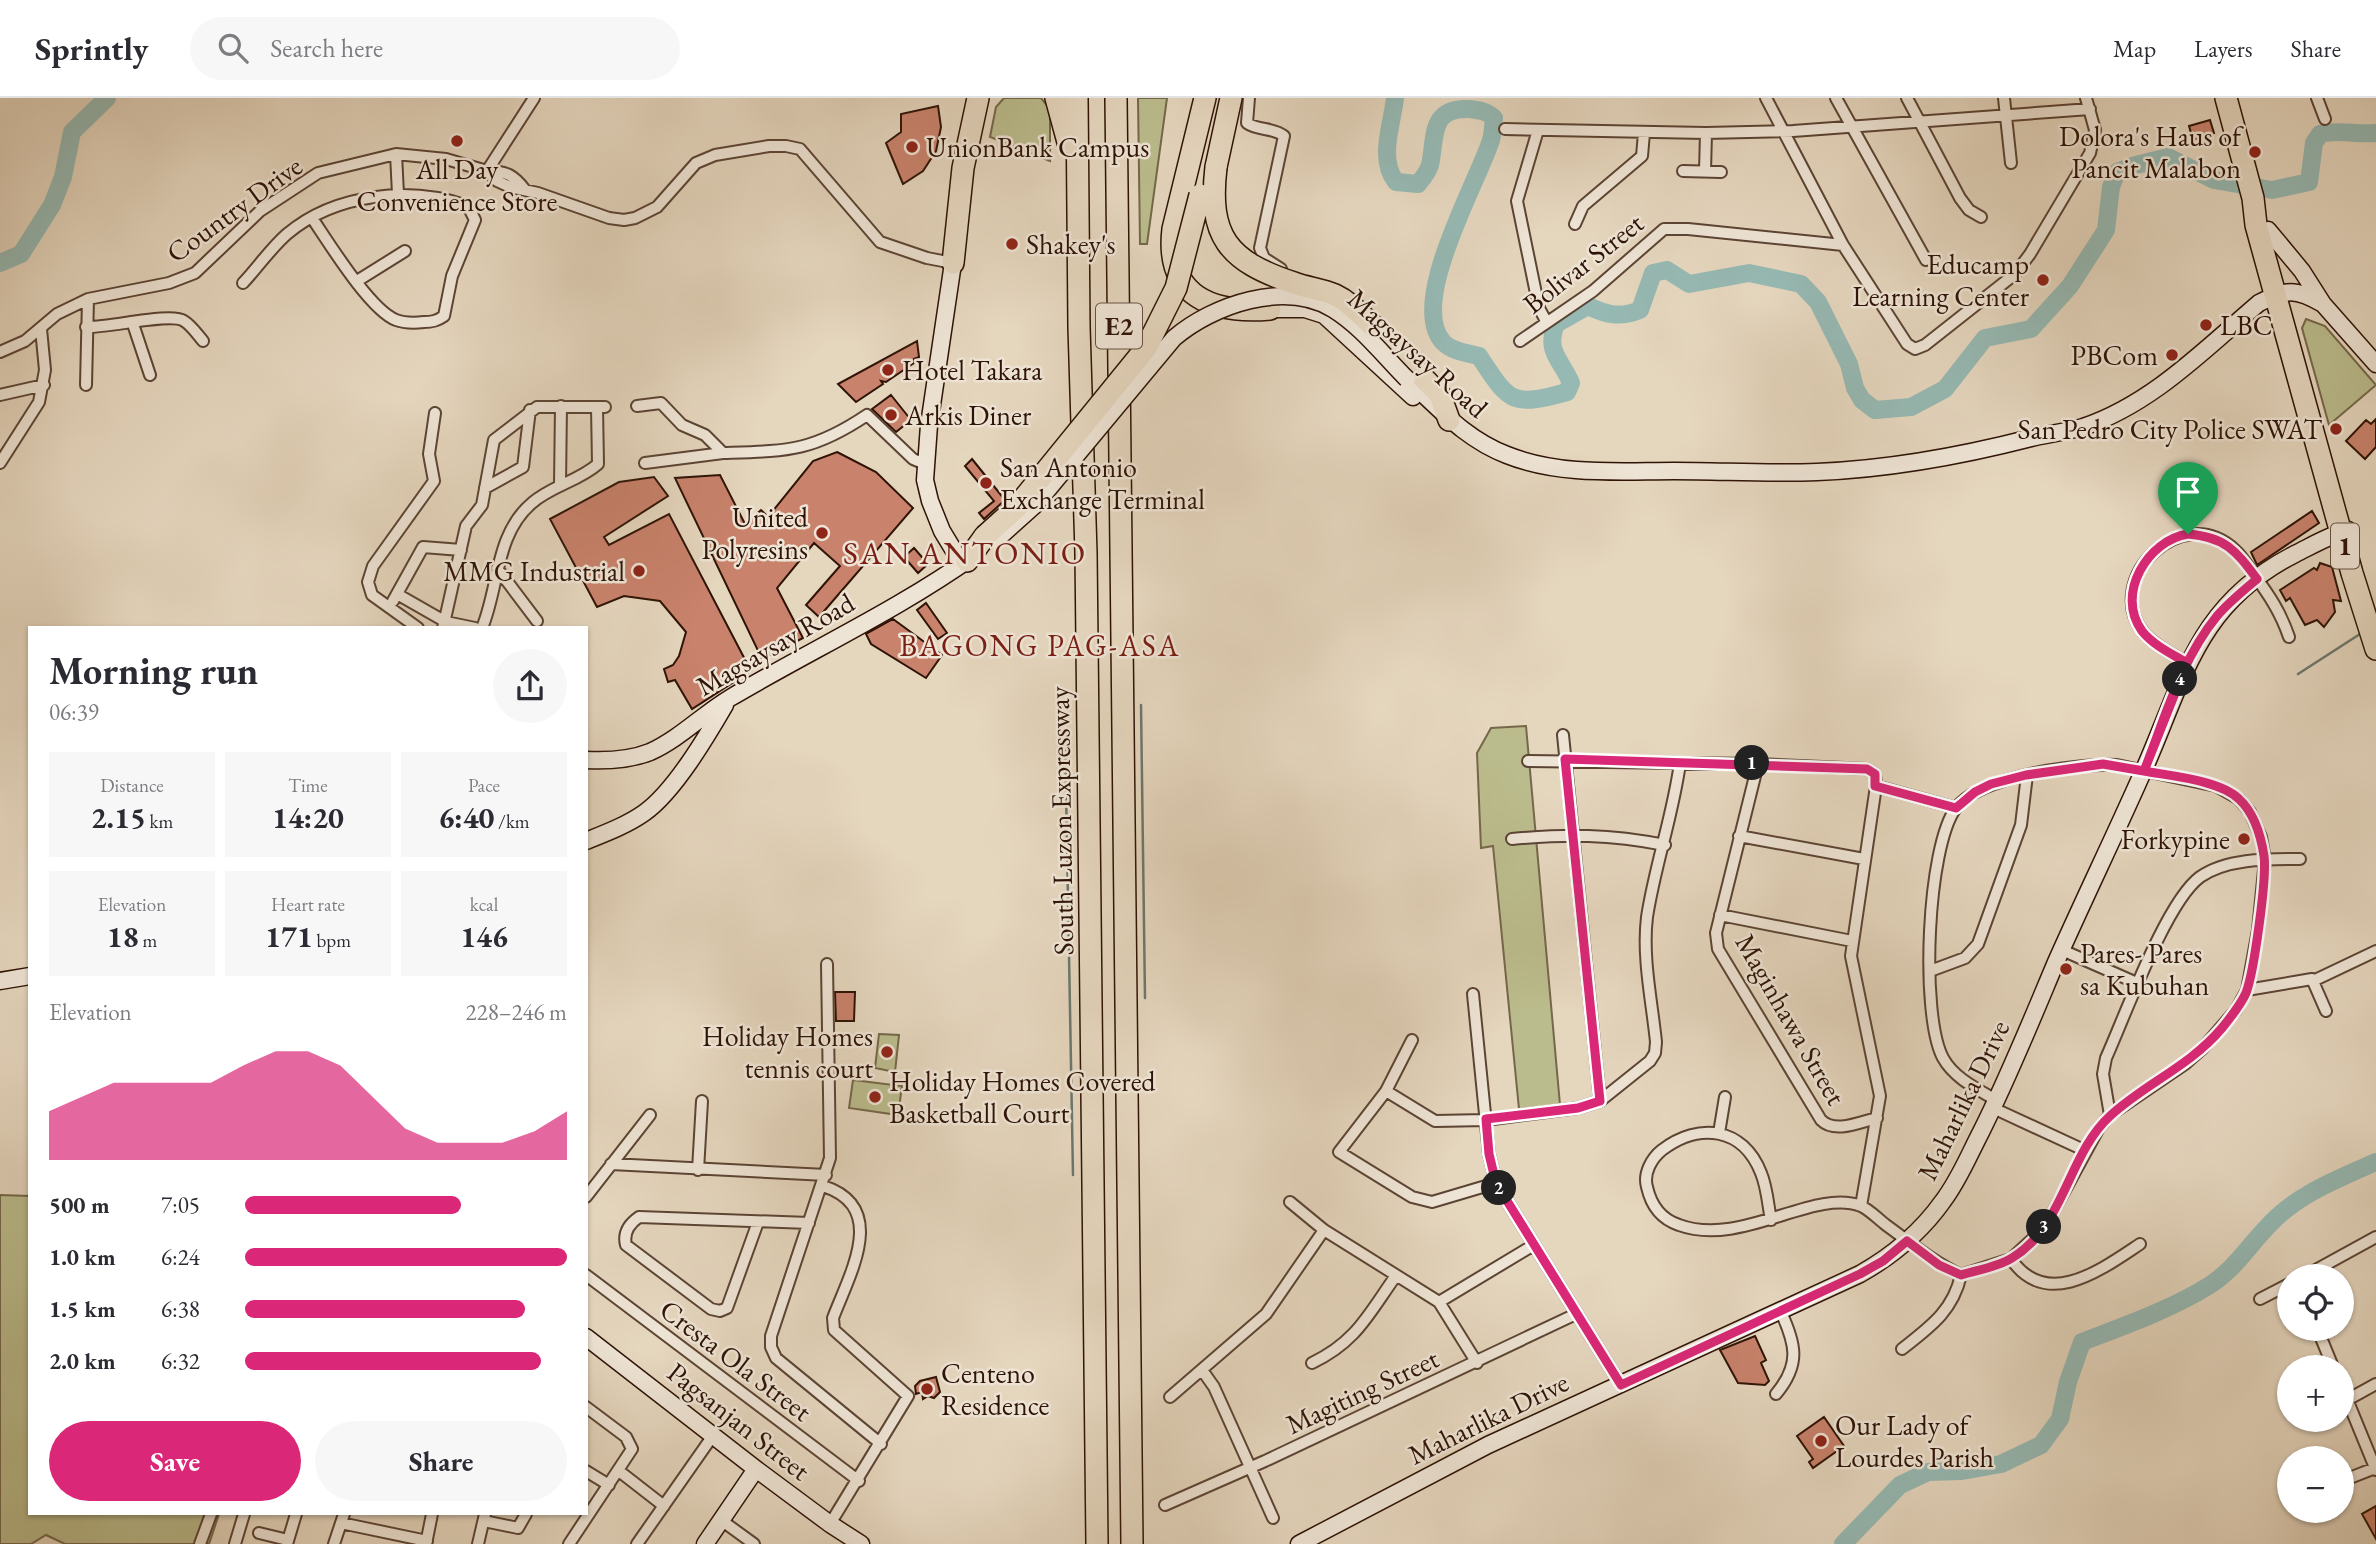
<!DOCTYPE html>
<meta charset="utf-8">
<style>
body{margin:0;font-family:"EB Garamond",serif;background:#f7f7f7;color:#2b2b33;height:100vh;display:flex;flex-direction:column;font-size:26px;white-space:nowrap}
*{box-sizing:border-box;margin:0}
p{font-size:23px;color:#7c7c81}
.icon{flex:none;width:38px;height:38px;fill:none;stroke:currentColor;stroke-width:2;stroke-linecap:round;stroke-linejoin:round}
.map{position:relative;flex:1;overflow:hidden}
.side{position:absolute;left:28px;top:528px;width:560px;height:889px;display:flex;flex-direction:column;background:#fff;border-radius:0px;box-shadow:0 2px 5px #0004}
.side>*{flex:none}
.buttons{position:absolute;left:2277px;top:1166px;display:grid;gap:14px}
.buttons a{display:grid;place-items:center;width:77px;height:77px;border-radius:50%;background:#fff;box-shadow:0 2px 5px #0004;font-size:35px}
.pin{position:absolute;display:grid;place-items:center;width:60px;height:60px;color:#fff;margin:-72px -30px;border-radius:50% 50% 50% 0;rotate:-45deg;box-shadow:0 0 7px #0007}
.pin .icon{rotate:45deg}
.km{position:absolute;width:35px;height:35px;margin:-18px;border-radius:50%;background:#222;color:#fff;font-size:19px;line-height:35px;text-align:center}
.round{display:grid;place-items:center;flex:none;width:74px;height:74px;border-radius:37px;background:#f7f7f7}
.overview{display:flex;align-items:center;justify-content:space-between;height:119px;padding:0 21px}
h1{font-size:38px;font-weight:700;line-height:52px}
.stats{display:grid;grid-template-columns:repeat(3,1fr);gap:10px;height:119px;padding:7px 21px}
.stats div{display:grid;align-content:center;border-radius:0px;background:#f7f7f7;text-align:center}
.stats b{font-size:30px;font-weight:700}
.stats small{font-size:19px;font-weight:400}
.stats p{font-size:19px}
.chart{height:196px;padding:14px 21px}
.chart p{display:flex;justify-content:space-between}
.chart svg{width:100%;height:126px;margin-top:7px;fill:#db2777;opacity:.7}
.action{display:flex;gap:14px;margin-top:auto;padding:14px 21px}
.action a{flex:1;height:80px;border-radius:42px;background:#db2777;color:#fff;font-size:28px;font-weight:700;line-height:80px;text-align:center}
.action a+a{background:#f7f7f7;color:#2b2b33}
ul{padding:0 21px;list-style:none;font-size:23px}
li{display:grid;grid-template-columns:112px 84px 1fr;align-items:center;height:52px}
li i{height:18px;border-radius:9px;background:#db2777}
header{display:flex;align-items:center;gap:42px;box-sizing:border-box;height:98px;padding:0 35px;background:#fff;border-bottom:2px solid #e1e1e2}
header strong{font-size:33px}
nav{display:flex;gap:38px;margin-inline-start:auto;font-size:24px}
.search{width:490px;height:63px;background:#f7f7f7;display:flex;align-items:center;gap:18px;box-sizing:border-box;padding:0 24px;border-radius:38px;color:#7c7c81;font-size:26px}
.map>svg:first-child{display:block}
.green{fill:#bbbc8d;stroke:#74684a;stroke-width:2}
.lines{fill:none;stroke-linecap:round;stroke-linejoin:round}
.stream{stroke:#6c776e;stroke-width:2.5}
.river{stroke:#96b9b3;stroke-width:18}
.building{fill:#c9826c;stroke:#2e1306;stroke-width:2}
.street-casing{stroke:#5c4434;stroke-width:14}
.secondary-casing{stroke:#2e1306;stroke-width:19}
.highway-casing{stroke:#2e1306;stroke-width:24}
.street{stroke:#eee4d5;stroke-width:10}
.secondary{stroke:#eee4d5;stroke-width:16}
.highway{stroke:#e5d6be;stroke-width:21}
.secondary-bridge-casing{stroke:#2e1306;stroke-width:19;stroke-linecap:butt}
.highway-bridge-casing{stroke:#2e1306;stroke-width:24;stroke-linecap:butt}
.secondary-bridge{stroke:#eee4d5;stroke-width:16}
.highway-bridge{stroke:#e5d6be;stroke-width:21}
.route-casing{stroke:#fff;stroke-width:14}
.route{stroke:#db2777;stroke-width:9}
.poi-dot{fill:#8f2418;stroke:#eee4d5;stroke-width:2.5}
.labels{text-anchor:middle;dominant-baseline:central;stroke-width:5;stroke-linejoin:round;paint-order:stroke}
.shield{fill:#eee4d5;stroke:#685244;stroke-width:2}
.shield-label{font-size:26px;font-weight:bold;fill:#2e1306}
.poi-label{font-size:28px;fill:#2e1306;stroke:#eee4d5;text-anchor:start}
.street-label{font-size:28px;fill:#2e1306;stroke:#eee4d5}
.neighbourhood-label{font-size:30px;letter-spacing:2px;fill:#7a1f14;stroke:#eee4d5}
.quarter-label{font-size:32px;letter-spacing:2px;fill:#7a1f14;stroke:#eee4d5}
</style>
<header>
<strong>Sprintly</strong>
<div class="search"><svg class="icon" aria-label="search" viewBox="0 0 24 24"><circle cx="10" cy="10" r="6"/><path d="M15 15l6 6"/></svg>Search here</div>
<nav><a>Map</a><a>Layers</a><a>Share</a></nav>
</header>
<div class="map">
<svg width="2376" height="1446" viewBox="0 0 2376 1446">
<rect width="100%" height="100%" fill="#e5d6be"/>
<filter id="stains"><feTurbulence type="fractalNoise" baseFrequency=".00286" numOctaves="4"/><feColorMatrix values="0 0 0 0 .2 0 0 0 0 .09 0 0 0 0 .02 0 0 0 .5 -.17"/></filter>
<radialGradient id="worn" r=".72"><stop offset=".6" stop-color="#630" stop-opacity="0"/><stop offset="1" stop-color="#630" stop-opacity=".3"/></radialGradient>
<path class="green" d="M1004 0H1041L1050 11V63L990 39 996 9Z
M1138 0H1167L1147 146H1140Z
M2306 221 2325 228 2376 287 2329 327 2302 230Z
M1526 628 1560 1007 1519 1011 1493 748 1481 750 1477 655 1491 630Z
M879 936 899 937 895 974 875 970Z
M853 982 902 988 898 1017 849 1010Z
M0 1097 30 1098V1416H219L209 1446H65L46 1437 31 1446H0Z"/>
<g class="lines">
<path class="stream" d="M2298 576 2360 536
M1141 607 1145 900
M1065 636 1073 1077"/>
<path class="river" d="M1395 0C1392 27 1378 61 1396 84L1418 86C1423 80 1428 74 1430 67 1436 40 1429 9 1469 11 1479 12 1487 13 1494 20 1493 27 1493 35 1491 42 1478 84 1406 207 1444 245 1453 254 1468 255 1479 258 1509 303 1510 310 1567 294L1571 285C1561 261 1545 254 1556 226L1588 208C1607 217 1620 220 1640 212L1653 175 1667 172 1689 186 1749 175 1801 186 1818 204 1849 266 1855 290 1862 302 1875 312 1911 309 1945 291 1985 240 2031 231 2070 188 2106 132 2111 89 2117 74 2132 68 2168 59 2214 82 2272 92 2309 84 2314 45 2320 36C2338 31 2357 37 2376 35
M0 165 21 156 52 107 63 79 72 34 107 0
M1843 1446 1900 1387 1928 1374 1962 1373 2001 1366 2041 1347 2060 1321 2068 1284 2082 1244C2124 1228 2172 1211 2210 1187 2234 1172 2250 1146 2270 1126 2298 1096 2340 1080 2376 1064"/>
</g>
<path class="building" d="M938 8 941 29 936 53 923 73 903 86 886 45 901 34V16Z
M2210 22 2214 35 2193 42 2189 28Z
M917 243 919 259 914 261V265L886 284 881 283 883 286 856 304 838 286Z
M891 297 911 322 896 334 872 311Z
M2376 321V349L2365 361 2346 343 2366 322 2371 326Z
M837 354 876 374 913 410 819 519 806 507 840 468 814 445 777 490 803 540 762 561 675 380 720 377 745 426 761 412 768 419 813 363Z
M972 361 1005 402 984 421 979 415 994 403 965 368Z
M654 379 668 398 604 439 609 447 669 416 751 573 692 611 675 582 668 584 664 571 673 567 679 558 686 534 660 503 624 498 597 509 550 421 619 384Z
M2312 413 2319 425 2257 467 2251 454Z
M914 450 928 466 918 475 904 459Z
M2320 465 2332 469 2341 503 2333 502 2335 514 2324 529 2317 522 2305 527 2290 500 2286 503 2280 492 2314 470 2317 472Z
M926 505 947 535 938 541 917 512Z
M893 521 942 557 926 580 871 546 866 536Z
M835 894H855L854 923H836Z
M1755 1238 1766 1262 1761 1265 1769 1283 1765 1287 1738 1285 1720 1252Z
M936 1279 940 1294 934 1300 928 1298 923 1301 922 1294 916 1296 915 1288 920 1283Z
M1824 1319 1844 1348 1813 1370 1809 1364 1813 1361 1797 1338Z
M2376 1408V1441L2362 1416Z"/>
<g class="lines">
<defs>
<path id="street" d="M1249 0 1247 25C1258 33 1273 29 1284 38L1260 150 1264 160 1281 171
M1766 0 1843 147 1907 246 1915 251 1925 247 2015 176 2030 156 2090 55 2095 32 2086 0
M1836 0 1926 162
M1907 0 1960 100 1969 112 1981 119
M2004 0 2011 65
M2317 0 2325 21
M1505 31 1706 35 1793 33 2090 11
M1538 32 1517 103 1539 210 1546 223
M396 56 398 96
M487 73 534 0
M487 73C506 73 514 77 525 92
M1683 73 1721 74
M1705 73 1706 35
M1575 126 1583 108 1642 58 1644 35
M357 183 405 153
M243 185C258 169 271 150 287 136 336 95 410 88 468 108L475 122 452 178 444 218C437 223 432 224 424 224 415 225 404 225 396 222 370 212 329 145 312 120
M133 226 150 277
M86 229C109 230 171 214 184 223 191 227 197 236 203 243
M1520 243 1593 193 1664 131H1688L1843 147
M0 254 25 243 57 216 88 201 169 185 195 175 260 113 318 75 396 56 446 61 487 73 497 83 510 89 538 95 609 120 624 122 635 120 657 109 696 65 715 57 769 48H786L800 51 880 144 927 160 953 165
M86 287 88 201
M0 297 44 287
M637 308 661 305 682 327 705 337 723 355 645 365
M723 355C787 353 812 354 867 317L913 361 925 366
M0 365 39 304 45 272 41 231
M560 387 561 308
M485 390 523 369 530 312
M497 470 537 523
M397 496 446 524 475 530
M393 503 423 449 461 452
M418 530 372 497 368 484 373 468 434 383 429 356 435 315
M443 530 466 428 482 407 494 342 537 309H605
M482 530C499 490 495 436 532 405 551 388 579 383 598 366L597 309
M2187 565C2172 556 2154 547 2143 534 2102 481 2182 402 2235 452 2243 459 2249 470 2255 478 2269 497 2281 515 2289 539
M1563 637 1600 1003
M1528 663 1758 666 1867 671 1875 676 1876 688 1851 858 1880 998 1861 1108
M1758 666 1716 835 1718 851 1821 1022C1835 1036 1860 1024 1877 1020
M1876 688 1956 710
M1739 738 1864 761
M1512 741C1568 736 1609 736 1665 747
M1720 817 1852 843
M2062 852 2139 886
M827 866 830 1060 771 1238V1249L776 1260 881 1346
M1930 873 1965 860 1978 846 2021 727 2027 677
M2315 882 2376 853
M2247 892 2312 881 2326 913
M1473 896 1489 1056 1496 1085 1621 1287
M1386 993 1412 942
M1993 1010 2086 1053
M2110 1017 2103 976 2106 960C2125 918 2166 804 2200 779 2227 760 2269 761 2300 761
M1719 1035 1725 999
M611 1066 826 1077
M698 1072 702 1003
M1496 1085 1432 1104 1412 1099 1339 1054 1386 993 1435 1023 1486 1022 1578 1010 1600 1003 1650 963 1655 955 1656 944C1652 904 1642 859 1647 819 1655 767 1673 717 1680 665
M823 1088C889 1109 850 1175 833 1220L834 1232 908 1298 830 1426
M586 1099 650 1017
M1290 1104 1324 1132 1439 1204 1477 1265
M1771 1122C1768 1107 1767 1089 1761 1075 1743 1029 1699 1024 1662 1052 1652 1060 1643 1075 1647 1089 1651 1107 1661 1121 1679 1127 1742 1150 1812 1090 1861 1108 1870 1112 1879 1122 1886 1127 1911 1145 1933 1164 1961 1177L2011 1161 2038 1136 2052 1116 2099 1030 2110 1017 2185 966 2203 950 2236 912 2247 892 2258 832 2265 762 2261 739 2250 714 2239 701 2216 688 2117 667C2079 665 1980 678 1956 710 1927 748 1920 917 1943 960 1954 980 1977 991 1996 1002
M758 1124 727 1210 720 1213 711 1211 626 1147C623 1135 629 1126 639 1119L809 1125
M2011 1161C2047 1213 2102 1171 2140 1146
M586 1177 859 1383
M2305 1178 2376 1139
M2260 1201 2289 1186
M1439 1204 1532 1148
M2317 1230 2333 1269
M1902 1251C1930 1229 1953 1213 1961 1177
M1312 1265C1356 1244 1368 1217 1395 1179
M1202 1272 1214 1289 1273 1420
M2342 1289 2376 1372
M1776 1296C1801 1266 1796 1246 1780 1212
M1170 1299 1266 1216 1324 1132
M2347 1302 2376 1286
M586 1373 609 1387
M619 1373 664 1408
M2342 1383 2375 1370
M1165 1407 1265 1363 1576 1216
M721 1422 754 1446
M484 1423 518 1430 526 1416
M341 1425 427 1443
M259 1435 288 1442
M200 1446 211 1416
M235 1446 244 1416
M287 1446 296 1416
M334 1446 344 1416
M426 1446 432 1416
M478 1446 485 1416
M569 1446 632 1351 626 1339 586 1309
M637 1446 714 1336"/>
<path id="secondary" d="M2268 132 2302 173 2323 206 2376 266
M953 165 929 327 925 382 930 403 942 433 962 466
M1270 211H1305L1324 217 1413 299
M1407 281C1439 310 1465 341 1507 357 1560 378 1619 373 1674 373 1722 373 1770 376 1817 374 1890 371 1961 358 2031 340 2048 336 2066 334 2083 329 2152 306 2205 251 2259 205 2287 191 2295 190 2323 206
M586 662C607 663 630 662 650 654 679 641 702 617 730 600 811 552 898 512 975 457
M586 743C606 735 627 727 644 715 674 694 707 638 725 607
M0 883 30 878
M586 1239 756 1371 830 1426 861 1446
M705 1446 756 1371
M1299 1446 1488 1347 1860 1176C1892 1158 1921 1134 1943 1103 1959 1082 1969 1057 1981 1034 2009 978 2032 921 2056 864 2084 801 2114 739 2142 676 2184 583 2195 507 2295 456 2313 447 2330 437 2348 432"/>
<path id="highway" d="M1056 0 1068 44
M1077 0 1079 229 1086 455 1097 1446
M1116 0 1132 1446
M1205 0 1173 131C1165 199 1213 216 1270 211
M2226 0 2253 100 2256 127 2275 196 2352 475 2376 551
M1216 69 1231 0
M953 165 963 70 978 0
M1373 228 1440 297 1449 322
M967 463 985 438"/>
</defs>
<use href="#street" class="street-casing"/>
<use href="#secondary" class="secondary-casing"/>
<use href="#highway" class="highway-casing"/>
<use href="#street" class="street"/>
<use href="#secondary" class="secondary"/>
<use href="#highway" class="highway"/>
<defs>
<path id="secondary-bridge" d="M996 442 1035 407 1174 240C1213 207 1284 182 1333 211 1361 228 1384 258 1407 281"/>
<path id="highway-bridge" d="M1216 69C1208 138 1227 163 1294 185 1307 190 1322 191 1335 197 1350 204 1361 217 1373 228
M985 438 1016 410 1146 250 1176 190 1200 97"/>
</defs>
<use href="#secondary-bridge" class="secondary-bridge-casing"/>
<use href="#highway-bridge" class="highway-bridge-casing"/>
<use href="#secondary-bridge" class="secondary-bridge"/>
<use href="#highway-bridge" class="highway-bridge"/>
</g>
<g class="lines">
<defs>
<path id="route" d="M2188 436C2148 442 2115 496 2142 533 2153 547 2172 556 2187 565L2144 673 2103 666 2026 677 1991 686 1975 694 1956 710 1875 688V676L1867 671 1565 661 1600 1003 1578 1010 1486 1021 1489 1056 1496 1085 1621 1287 1860 1176 1883 1163 1907 1143 1939 1167 1961 1177C1977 1172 1998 1169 2012 1160 2064 1129 2068 1056 2110 1018 2146 985 2189 969 2222 930 2231 919 2240 908 2246 895 2254 874 2267 780 2264 758 2261 738 2254 715 2239 701 2220 682 2170 678 2144 673 2165 620 2181 562 2217 518 2229 504 2244 492 2257 481 2236 453 2226 439 2188 436"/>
</defs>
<use href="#route" class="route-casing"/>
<use href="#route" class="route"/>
</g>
<g class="poi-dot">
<circle cx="457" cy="43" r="7"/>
<circle cx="912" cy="49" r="7"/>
<circle cx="2255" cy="54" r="7"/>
<circle cx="1012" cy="146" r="7"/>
<circle cx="2043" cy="182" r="7"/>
<circle cx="2206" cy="227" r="7"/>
<circle cx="2172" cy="257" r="7"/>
<circle cx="888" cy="272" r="7"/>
<circle cx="891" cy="317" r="7"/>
<circle cx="2336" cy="331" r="7"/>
<circle cx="986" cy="385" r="7"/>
<circle cx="822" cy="435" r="7"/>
<circle cx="639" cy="473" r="7"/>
<circle cx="2244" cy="741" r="7"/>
<circle cx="2066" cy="871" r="7"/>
<circle cx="887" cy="954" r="7"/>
<circle cx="875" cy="999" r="7"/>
<circle cx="927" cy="1291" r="7"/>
<circle cx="1821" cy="1343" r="7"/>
</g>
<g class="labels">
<g class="shield">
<rect x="1096" y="205.5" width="46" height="45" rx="5"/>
<rect x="2331" y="425.5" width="28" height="45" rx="5"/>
</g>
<g class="shield-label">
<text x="1119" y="228">E2</text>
<text x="2345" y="448">1</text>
</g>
<g class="poi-label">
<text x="2241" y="38" text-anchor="end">Dolora's Haus of<tspan x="2241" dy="32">Pancit Malabon</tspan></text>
<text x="926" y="49">UnionBank Campus</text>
<text x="457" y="71" text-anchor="middle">All Day<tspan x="457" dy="32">Convenience Store</tspan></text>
<text x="1026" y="146">Shakey's</text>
<text x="2029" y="166" text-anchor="end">Educamp<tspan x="2029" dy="32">Learning Center</tspan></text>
<text x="2220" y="227">LBC</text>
<text x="2158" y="257" text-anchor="end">PBCom</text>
<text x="902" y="272">Hotel Takara</text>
<text x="905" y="317">Arkis Diner</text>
<text x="2322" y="331" text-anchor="end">San Pedro City Police SWAT</text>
<text x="1000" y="369">San Antonio<tspan x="1000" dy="32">Exchange Terminal</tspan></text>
<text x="808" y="419" text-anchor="end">United<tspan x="808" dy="32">Polyresins</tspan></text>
<text x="625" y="473" text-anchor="end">MMG Industrial</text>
<text x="2230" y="741" text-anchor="end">Forkypine</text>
<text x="2080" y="855">Pares- Pares<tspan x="2080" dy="32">sa Kubuhan</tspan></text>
<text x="873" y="938" text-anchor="end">Holiday Homes<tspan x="873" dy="32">tennis court</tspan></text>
<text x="889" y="983">Holiday Homes Covered<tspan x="889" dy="32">Basketball Court</tspan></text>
<text x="941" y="1275">Centeno<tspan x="941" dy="32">Residence</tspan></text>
<text x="1835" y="1327">Our Lady of<tspan x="1835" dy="32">Lourdes Parish</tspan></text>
</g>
<g class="street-label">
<text transform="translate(234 111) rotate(-36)">Country Drive</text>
<text transform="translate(1583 165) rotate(-38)">Bolivar Street</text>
<text transform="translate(1418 255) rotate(42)">Magsaysay Road</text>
<text transform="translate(775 546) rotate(-30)">Magsaysay Road</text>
<text transform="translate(1061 723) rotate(-91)">South Luzon Expressway</text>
<text transform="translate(1791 921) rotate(60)">Maginhawa Street</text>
<text transform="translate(1963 1002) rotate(-64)">Maharlika Drive</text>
<text transform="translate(736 1262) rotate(37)">Cresta Ola Street</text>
<text transform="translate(1362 1293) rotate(-25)">Magiting Street</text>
<text transform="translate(1488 1320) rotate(-26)">Maharlika Drive</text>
<text transform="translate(739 1323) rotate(38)">Pagsanjan Street</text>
</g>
<g class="neighbourhood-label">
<text x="1040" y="547">BAGONG PAG-ASA</text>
</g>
<g class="quarter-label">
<text x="965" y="455">SAN ANTONIO</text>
</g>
</g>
<rect width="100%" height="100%" filter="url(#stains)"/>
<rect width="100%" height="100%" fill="url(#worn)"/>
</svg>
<div class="buttons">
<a><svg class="icon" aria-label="locate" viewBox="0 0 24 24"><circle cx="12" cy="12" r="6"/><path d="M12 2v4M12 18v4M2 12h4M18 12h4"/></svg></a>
<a>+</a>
<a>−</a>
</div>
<div class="pin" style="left:2188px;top:436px;background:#1e9e55"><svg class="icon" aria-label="arrive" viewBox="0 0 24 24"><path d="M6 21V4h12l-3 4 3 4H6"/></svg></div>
<b class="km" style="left:1752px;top:665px">1</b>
<b class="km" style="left:1499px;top:1090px">2</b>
<b class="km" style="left:2044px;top:1129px">3</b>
<b class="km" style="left:2180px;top:581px">4</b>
<section class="side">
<div class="overview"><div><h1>Morning run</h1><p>06:39</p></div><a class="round"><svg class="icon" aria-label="share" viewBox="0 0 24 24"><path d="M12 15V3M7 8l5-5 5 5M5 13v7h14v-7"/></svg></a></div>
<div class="stats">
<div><p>Distance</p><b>2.15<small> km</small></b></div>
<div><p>Time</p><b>14:20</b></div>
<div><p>Pace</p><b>6:40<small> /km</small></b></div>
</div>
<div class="stats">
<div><p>Elevation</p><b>18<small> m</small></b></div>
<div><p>Heart rate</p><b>171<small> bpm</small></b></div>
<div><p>kcal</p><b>146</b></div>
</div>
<div class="chart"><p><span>Elevation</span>228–246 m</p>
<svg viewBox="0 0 160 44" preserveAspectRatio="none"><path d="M0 44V27L10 22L20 17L30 17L40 17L50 17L60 11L70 6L80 6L90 11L100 22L110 33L120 38L130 38L140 38L150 34L160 27V44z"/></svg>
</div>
<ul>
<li><b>500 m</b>7:05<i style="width:67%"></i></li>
<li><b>1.0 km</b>6:24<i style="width:100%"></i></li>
<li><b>1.5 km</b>6:38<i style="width:87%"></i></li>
<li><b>2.0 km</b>6:32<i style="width:92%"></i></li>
</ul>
<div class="action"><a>Save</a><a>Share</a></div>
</section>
</div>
